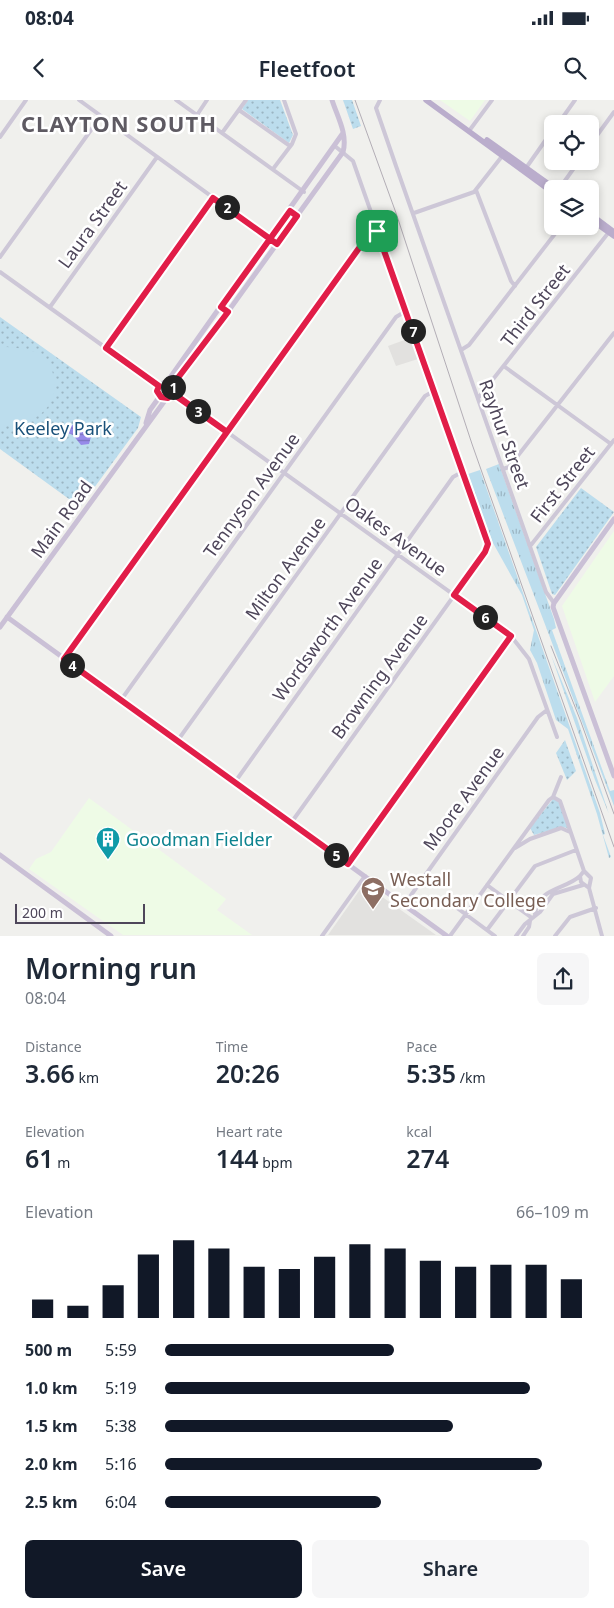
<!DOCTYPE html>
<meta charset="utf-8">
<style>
body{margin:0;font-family:"Noto Sans",sans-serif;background:#f6f6f7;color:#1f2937;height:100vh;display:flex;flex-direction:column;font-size:19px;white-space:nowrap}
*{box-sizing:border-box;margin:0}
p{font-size:16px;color:#747a83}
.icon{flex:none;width:28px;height:28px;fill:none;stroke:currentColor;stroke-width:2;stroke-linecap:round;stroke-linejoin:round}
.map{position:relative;height:836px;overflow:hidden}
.panel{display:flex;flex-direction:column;background:#fff;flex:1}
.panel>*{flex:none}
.controls{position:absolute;left:544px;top:15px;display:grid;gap:10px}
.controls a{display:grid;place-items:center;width:55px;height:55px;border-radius:8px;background:#fff;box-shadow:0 2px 8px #0003;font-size:25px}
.scale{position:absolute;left:15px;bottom:12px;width:130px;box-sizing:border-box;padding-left:5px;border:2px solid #4e465a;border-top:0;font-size:14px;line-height:18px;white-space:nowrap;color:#4e465a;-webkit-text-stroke:4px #fff;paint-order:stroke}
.pin{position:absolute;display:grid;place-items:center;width:42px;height:42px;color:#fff;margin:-21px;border-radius:10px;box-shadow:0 2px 8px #0006}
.km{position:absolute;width:25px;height:25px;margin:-12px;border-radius:50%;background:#222;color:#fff;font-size:14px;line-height:25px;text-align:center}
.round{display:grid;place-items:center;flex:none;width:52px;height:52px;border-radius:8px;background:#f6f6f7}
.headline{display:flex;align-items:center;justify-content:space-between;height:85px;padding:0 25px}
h1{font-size:28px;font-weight:600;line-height:38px}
.stats{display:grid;grid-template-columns:repeat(3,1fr);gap:8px;height:85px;padding:5px 25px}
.stats div{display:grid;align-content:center}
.stats b{font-size:25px;font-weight:600}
.stats small{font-size:14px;font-weight:400}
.stats p{font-size:14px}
.chart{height:140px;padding:10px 25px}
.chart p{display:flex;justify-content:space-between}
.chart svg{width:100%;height:90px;margin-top:5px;stroke:#111827;stroke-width:6}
.button{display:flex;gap:10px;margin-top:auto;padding:10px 25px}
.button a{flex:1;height:58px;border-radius:8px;background:#111827;color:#fff;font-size:20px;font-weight:600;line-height:58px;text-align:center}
.button a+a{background:#f6f6f7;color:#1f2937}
ul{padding:0 25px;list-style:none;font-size:16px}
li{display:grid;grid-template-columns:80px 60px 1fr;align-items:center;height:38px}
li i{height:12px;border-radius:6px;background:#111827}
.status{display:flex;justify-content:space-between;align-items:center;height:35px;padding:0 25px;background:#fff;direction:ltr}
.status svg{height:14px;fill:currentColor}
header{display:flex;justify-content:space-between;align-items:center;height:65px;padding:0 25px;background:#fff;font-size:22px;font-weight:600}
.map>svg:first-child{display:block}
.commercial{fill:#eefbe6}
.education{fill:#e2e1df}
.grass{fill:url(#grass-tufts)}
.park{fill:url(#park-dots)}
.pitch{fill:#bcdded}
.water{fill:url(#water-rules)}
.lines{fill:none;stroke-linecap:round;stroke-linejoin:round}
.street{stroke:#cdc7d7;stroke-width:4}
.secondary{stroke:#cac0d6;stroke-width:5}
.primary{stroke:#baadcc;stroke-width:5.5}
.rail{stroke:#b2adb5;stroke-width:1}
.route-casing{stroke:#fff;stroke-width:10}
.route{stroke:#e11d48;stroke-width:6}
.labels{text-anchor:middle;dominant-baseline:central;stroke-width:5;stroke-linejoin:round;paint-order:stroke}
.street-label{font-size:18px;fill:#4e465a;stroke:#fff}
.park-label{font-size:18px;fill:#195079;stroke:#fff}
.culture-label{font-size:18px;fill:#0d838f;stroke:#fff;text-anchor:start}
.education-label{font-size:18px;fill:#785e54;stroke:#fff;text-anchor:start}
.district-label{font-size:22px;font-weight:bold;letter-spacing:1px;fill:#5e5a62;stroke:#fff}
</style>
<div class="status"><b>08:04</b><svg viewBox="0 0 49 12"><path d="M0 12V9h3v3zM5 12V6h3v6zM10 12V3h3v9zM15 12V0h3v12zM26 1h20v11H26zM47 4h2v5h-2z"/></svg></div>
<header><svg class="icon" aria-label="back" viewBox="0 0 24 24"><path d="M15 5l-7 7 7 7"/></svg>Fleetfoot<svg class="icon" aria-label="search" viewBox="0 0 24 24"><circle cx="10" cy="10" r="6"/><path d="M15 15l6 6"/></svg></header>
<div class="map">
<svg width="614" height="836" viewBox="0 0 614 836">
<defs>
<pattern id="grass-tufts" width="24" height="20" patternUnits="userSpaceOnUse" patternTransform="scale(1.25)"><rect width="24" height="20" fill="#bcdded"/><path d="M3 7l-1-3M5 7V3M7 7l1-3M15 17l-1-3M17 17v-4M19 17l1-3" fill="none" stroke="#9bb5c3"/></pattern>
<pattern id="park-dots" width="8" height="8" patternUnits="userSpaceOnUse" patternTransform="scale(1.25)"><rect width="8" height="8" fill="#bcdded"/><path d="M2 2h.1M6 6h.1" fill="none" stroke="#9bb5c3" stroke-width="1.8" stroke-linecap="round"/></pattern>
<pattern id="water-rules" width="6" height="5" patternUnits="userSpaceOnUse" patternTransform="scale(1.25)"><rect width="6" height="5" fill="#978ae9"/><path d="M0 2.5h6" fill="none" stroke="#7d73c0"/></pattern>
</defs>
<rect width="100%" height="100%" fill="#f0f0ed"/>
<path class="commercial" d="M440 0H485L470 21Z
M614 431V576L595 602 562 506Z
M89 698 226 799 217 810 252 835H123L29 769 36 759 51 752Z"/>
<path class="education" d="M410 238 418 259 396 266 388 246Z
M364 784 436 835H328Z"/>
<path class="grass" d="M499 364 554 519 556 528 552 530 610 691 614 690V706L486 369Z
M480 370 600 713 605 734 603 735 611 757 609 758 597 714 568 629 556 620 537 563 530 550 534 530 522 495 493 443 468 374Z
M551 555 577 618 609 714 595 680Z"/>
<path class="park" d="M248 0H280L293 35 289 43 242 9Z
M343 0H352L361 26 353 29Z
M0 217 141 317 138 328 80 407 0 349Z
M581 388 614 412 555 495 552 494 536 447Z
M565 640 576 671 567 680 556 653Z
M553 699 558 700 568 728 561 727 534 735 530 728Z"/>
<path class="pitch" d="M7 247C18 248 31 249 41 255 47 259 51 266 53 274 63 309 30 326 0 326V248Z"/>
<path class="water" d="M73 325 92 333 89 344 81 345 73 335 65 332 66 328Z"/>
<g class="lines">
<path class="street" d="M79 0 277 144
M176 0 304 92
M380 0 376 8 396 66 546 492 554 503
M239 10 290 46
M197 15 207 0
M558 24 575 0
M469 31 492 0
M222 33 246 0
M0 37 26 0
M590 45 614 12
M526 68 552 31
M273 69 292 44 296 34 284 0
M559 89 579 61
M476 90 511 181 515 186
M414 113 474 92 503 55
M0 157 101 16
M0 172 159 286
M50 207 157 57
M106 248 213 98
M461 250 469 245 561 126
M505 267 611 344
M173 293 511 536 529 559 557 637
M479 297 609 132
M503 369 509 367 614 233
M531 445 614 340
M64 559 367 137 377 131
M121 600 396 217 406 211
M178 640 425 296 434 291
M235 682 453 377 462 372
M553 697 560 701 584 771
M291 723 458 490 485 452 488 444 353 61 336 47
M515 748 530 739 561 728 570 732
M348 764 511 536
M584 771 591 778 589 788 581 782 580 776Z
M487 785 532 818
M589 788 602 836
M449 802 495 836
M404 805 538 617 547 610
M535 814C538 787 565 790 580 776
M487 830 535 766 576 750
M322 836 365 776
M450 836 549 700 553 697 561 677
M516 836 525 824 540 812 553 794 583 785
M523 836 529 827 530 821
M555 836 570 817 596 808"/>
<path class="secondary" d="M163 283 167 282 343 33
M157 291a8 8 0 1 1 16 0a8 8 0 1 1-16 0Z
M173 290 176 279 191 263 343 52C348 34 337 16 332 0
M146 323 150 310 160 296
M614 419 554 503 553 507 614 676
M7 517 447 836
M0 527 166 299
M0 755 111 836"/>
<path class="primary" d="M426 0 552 92
M487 40 550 85
M590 114 614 132
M590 119 614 136"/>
<path class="rail" d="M355 0 396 113 472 344 614 747
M551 546 581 622 614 714"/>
</g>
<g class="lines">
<defs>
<path id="route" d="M377 131 367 137 227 332 173 293 174 283 228 212 221 207 290 111 297 116 277 144 266 136 213 98 211 101 106 248 159 286 157 291 161 297 168 298 173 293 176 296 227 332 64 559 348 764 511 536 454 495 485 452 488 444 377 131"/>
</defs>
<use href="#route" class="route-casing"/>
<use href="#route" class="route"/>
</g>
<defs>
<symbol id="building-pin" viewBox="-11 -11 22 30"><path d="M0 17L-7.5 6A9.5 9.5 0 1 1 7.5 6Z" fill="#0f9aa8" stroke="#fff"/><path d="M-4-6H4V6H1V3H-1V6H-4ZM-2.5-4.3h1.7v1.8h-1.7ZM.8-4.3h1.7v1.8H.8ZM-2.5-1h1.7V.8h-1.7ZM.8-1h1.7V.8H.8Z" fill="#fff"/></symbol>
<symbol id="school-pin" viewBox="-11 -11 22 30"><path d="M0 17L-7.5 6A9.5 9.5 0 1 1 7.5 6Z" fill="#8d6e63" stroke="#fff"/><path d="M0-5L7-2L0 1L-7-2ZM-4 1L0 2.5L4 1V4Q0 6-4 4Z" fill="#fff"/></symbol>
</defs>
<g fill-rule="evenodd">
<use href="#building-pin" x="94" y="725" width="28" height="38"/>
<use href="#school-pin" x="359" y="775" width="28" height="38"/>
</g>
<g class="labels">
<g class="street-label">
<text transform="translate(92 124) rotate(-54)">Laura Street</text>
<text transform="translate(535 205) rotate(-52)">Third Street</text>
<text transform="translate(505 334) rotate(70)">Rayhur Street</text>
<text transform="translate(562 384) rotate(-52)">First Street</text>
<text transform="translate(251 395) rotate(-54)">Tennyson Avenue</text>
<text transform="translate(61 419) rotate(-54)">Main Road</text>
<text transform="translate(396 436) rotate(36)">Oakes Avenue</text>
<text transform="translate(285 468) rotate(-54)">Milton Avenue</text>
<text transform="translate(327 529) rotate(-54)">Wordsworth Avenue</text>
<text transform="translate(379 576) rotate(-54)">Browning Avenue</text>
<text transform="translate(463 698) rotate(-54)">Moore Avenue</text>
</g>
<g class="park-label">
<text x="63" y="328">Keeley Park</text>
</g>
<g class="culture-label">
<text x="126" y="739">Goodman Fielder</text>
</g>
<g class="education-label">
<text x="390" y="779">Westall<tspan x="390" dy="21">Secondary College</tspan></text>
</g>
<g class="district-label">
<text x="119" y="23">CLAYTON SOUTH</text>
</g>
</g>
</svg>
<div class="controls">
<a><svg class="icon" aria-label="locate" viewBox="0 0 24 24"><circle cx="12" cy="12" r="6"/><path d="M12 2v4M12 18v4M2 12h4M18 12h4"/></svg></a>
<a><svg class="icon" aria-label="layers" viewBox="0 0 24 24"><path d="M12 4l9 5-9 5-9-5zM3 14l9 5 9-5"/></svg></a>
</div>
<div class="scale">200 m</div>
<div class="pin" style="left:377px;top:131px;background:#1e9e55"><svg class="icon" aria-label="arrive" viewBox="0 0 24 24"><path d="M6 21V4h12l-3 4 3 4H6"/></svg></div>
<b class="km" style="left:173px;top:287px">1</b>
<b class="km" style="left:227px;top:107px">2</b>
<b class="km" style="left:198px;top:311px">3</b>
<b class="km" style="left:72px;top:565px">4</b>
<b class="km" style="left:336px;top:755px">5</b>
<b class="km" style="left:485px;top:517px">6</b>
<b class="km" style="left:413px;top:231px">7</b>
</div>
<section class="panel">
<div class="headline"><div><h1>Morning run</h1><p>08:04</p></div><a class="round"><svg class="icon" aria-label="share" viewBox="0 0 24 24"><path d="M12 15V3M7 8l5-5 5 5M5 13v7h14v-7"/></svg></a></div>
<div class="stats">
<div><p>Distance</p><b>3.66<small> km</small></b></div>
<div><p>Time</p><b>20:26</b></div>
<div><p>Pace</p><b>5:35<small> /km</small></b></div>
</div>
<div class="stats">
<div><p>Elevation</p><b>61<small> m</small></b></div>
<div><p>Heart rate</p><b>144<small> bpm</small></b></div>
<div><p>kcal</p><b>274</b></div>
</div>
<div class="chart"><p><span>Elevation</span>66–109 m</p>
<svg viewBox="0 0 160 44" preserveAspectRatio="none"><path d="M5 44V35M15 44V38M25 44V28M35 44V13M45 44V6M55 44V10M65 44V19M75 44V20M85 44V14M95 44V8M105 44V10M115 44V16M125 44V19M135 44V18M145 44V18M155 44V25"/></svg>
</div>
<ul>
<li><b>500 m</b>5:59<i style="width:54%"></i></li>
<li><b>1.0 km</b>5:19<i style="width:86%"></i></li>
<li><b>1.5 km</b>5:38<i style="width:68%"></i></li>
<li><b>2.0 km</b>5:16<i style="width:89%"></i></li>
<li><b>2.5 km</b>6:04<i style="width:51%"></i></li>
</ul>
<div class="button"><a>Save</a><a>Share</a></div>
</section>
